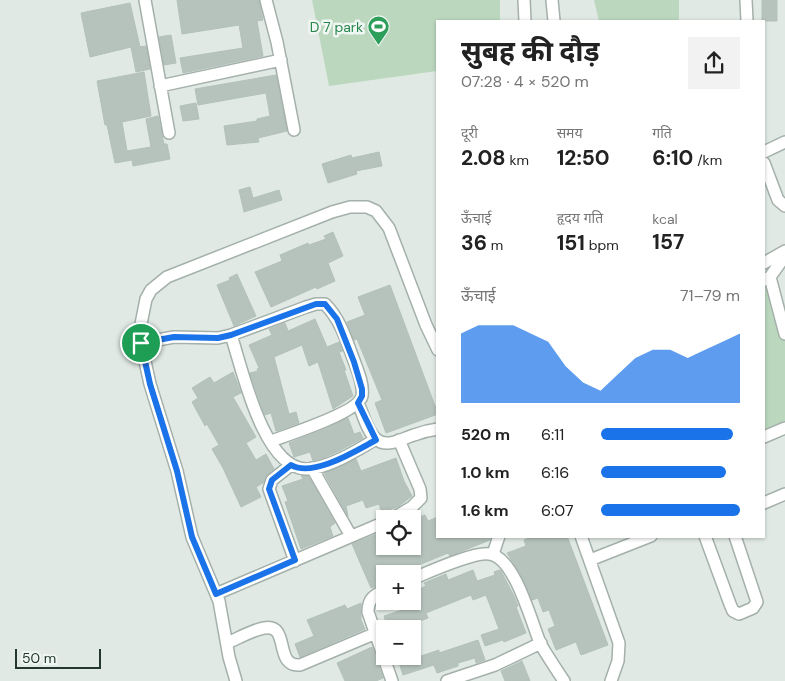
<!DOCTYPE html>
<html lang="hi">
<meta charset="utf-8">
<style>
body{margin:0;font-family:"DM Sans","Noto Sans Devanagari",sans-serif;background:#f2f2f2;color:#222;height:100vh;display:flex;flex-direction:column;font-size:19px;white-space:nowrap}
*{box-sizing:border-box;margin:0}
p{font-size:16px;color:#767676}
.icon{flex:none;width:28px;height:28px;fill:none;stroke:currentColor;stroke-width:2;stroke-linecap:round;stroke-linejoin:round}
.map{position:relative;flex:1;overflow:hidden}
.side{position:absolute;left:436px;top:20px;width:329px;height:518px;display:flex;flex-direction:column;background:#fff;border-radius:0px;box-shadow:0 1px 4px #0004}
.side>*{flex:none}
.fabs{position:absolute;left:376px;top:510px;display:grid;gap:10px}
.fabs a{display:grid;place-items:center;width:45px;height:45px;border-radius:0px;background:#fff;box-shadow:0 1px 4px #0004;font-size:25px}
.scale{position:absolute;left:15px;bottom:12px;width:86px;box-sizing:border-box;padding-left:5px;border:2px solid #23372f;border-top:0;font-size:14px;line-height:18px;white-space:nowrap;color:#23372f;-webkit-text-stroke:4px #f0f6f2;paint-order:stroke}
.pin{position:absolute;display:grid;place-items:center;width:42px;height:42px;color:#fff;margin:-21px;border:2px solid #fff;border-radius:50%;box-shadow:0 1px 5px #0007}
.round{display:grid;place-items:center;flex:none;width:52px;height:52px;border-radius:0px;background:#f2f2f2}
.overview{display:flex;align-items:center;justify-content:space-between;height:85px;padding:0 25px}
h1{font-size:28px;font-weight:700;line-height:38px}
.figures{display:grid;grid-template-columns:repeat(3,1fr);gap:8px;height:85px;padding:5px 25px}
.figures div{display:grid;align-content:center}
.figures b{font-size:21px;font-weight:700}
.figures small{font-size:14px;font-weight:400}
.figures p{font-size:14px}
.chart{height:140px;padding:10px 25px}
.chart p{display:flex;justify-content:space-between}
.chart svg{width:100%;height:90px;margin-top:5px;fill:#1a73e8;opacity:.7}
ul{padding:0 25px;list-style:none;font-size:16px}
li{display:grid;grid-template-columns:80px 60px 1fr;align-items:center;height:38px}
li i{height:12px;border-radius:6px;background:#1a73e8}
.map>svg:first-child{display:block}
.green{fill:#bbd8bf}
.building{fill:#b6c3bc;stroke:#b3c1ba}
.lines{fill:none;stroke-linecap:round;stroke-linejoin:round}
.minor-casing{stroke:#a4b0aa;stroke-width:14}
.minor{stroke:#fff;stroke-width:11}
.route-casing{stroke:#fff;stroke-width:10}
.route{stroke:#1a73e8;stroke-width:6}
.labels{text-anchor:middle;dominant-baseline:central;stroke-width:5;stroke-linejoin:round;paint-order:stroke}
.leisure-label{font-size:14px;fill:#27864d;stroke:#f0f6f2;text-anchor:end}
</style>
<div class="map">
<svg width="785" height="681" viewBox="0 0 785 681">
<rect width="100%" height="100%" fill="#e0e9e4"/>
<path class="green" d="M312 0H500V21H438L437 71 329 86Z
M594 0H679V21H599Z
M776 276 785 313V429L764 437V281Z"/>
<path class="building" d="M177 0H259L263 20 257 21 263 56 183 73 180 58 243 48 239 25 182 34Z
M762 0H777V21H762Z
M130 3 140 47 146 46 150 69 136 72 131 47 90 57 81 13Z
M171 35 176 63 164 65 159 37Z
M144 72 151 116 122 122 127 151 151 147 146 119 158 116 164 144H167L170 159 133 166 132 160 115 163 107 125H105L97 81Z
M276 75 287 131 258 138 259 142 227 145 224 126 257 121V119L270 116 266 93 198 105 195 89Z
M196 103 199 119 183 121 180 106Z
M379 152 382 166 356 171 357 174 328 183 322 164 351 155 352 158Z
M250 187 253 198 279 190 282 200 244 212 239 190Z
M333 232 343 256 328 263 335 281 317 289 316 287 271 307 255 272 282 261 280 255 308 243 309 245 326 239 324 236Z
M237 274 256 316 234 326 217 285 230 280 229 278Z
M390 285 438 414 386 433 375 403 382 400 357 339 354 340 347 322 365 315 358 297Z
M315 319 327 347 339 342 343 351 339 352 346 370H344L353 396 333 409 318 362 309 366 302 345 274 357 289 414 296 412 299 423 276 431 271 413 265 415 263 411 250 373 258 371 257 369 259 368 249 345 272 335 269 329 285 323 288 331Z
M233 372 241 393 233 397 256 437 246 443 256 460 266 454 274 469 267 475 263 483 256 487 261 497 241 507 223 468 212 449 219 445 207 424 205 426 192 402 198 398 192 388 210 377 214 383Z
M348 418 354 434 360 432 363 438 339 451 321 459 313 461 310 452 294 457 289 443 325 429Z
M396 458 404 481 412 496 399 506 382 513 379 504 366 508 363 500 346 506 348 516 324 473 356 459 361 471Z
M301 475 308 476 335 523 330 527 333 536 301 549 285 502 288 501 282 486 303 479Z
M425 515 428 521 438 517V536H491L490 540 450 556 448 553 397 574H385V583L371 588 352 544 385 531V546H412V526L419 523 417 518Z
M533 536H567L608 645 581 655 576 642 556 650 548 629 555 626 549 610 543 612 538 598 532 600 521 575 507 553 526 546 524 540Z
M473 570 477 581 495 575 494 572 499 570 501 571 514 596 518 606 516 607 526 633 504 642 503 640 485 646 481 635 499 629 486 595 473 600 471 595 426 613 428 618 413 624 415 629H388L384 616 411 607 408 601H412V592L426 586 424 583 446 574 448 580Z
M361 603V620L365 629 300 657 295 644 314 636 307 620 345 605 347 609Z
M478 640 485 660 476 663 475 658 458 663V666L437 673 434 665 403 675 397 656 418 657 439 650V653Z
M372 647 383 678 376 681H345L337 663Z
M522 661 530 681H505L501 671Z"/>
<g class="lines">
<defs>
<path id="minor" d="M145 0 169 133
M266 0 277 42 294 130
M524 0 525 21
M552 0 554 21
M746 0 747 21
M160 86 281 60
M764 152 785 142
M764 163 778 200 785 206
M764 263 785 251
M770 277 785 334
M764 280 770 277 785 256
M231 335C242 368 263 468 306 469 327 469 358 450 376 439
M141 343 174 337 218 338 231 335 306 307 316 304H325C340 319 346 339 353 358 357 369 364 384 362 396 359 412 288 435 271 441
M358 403C363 414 367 431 376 439 387 449 403 438 414 435 422 432 430 430 438 429
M764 437 785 428
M291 465 272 480 269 489 295 561
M312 468 351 536
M764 503 785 494
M392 519 412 507 421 498 420 489 399 440
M581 536 619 643 618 661 611 681
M705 536 730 604 733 611 739 614 753 608 757 602 735 536
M493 554 499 536
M590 560 651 536
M412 579C429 572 473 552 489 554 515 556 532 625 541 645 548 657 556 669 564 681
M385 590C374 595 368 599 368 612L392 681
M216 594 385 522
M227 643C239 638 252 630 264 628 291 623 273 667 300 665L376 633
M236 681 229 657 219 601 192 537 177 471 150 384 141 343 140 329 146 299 151 290 167 277 332 212 350 207H367L376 211 389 228 426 325 438 350
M447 681 495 665 541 643"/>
</defs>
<use href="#minor" class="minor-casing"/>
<use href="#minor" class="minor"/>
</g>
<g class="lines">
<defs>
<path id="route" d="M316 304H325L337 319 354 362 362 389V396L358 403 376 440C357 450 313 478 291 465L272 480 269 489 295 560 216 594 192 537 177 471 150 384 141 343 174 337 218 338 231 335Z"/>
</defs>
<use href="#route" class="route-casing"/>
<use href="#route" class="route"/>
</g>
<defs>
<symbol id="stadium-pin" viewBox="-11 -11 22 30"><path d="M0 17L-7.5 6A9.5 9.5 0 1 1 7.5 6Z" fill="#2e9e5b" stroke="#f0f6f2"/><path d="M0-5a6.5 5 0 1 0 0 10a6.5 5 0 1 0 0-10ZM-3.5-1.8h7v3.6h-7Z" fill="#fff"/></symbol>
</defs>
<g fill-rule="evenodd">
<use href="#stadium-pin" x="366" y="14" width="25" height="34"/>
</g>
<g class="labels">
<g class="leisure-label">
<text x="363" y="27">D 7 park</text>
</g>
</g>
</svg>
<div class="fabs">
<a><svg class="icon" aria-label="locate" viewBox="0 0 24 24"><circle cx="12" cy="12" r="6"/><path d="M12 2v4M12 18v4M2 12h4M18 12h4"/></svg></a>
<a>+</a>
<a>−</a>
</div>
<div class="scale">50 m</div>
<div class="pin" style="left:141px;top:343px;background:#1e9e55"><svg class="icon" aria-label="arrive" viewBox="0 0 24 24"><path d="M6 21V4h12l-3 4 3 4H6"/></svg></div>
<section class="side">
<div class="overview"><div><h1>सुबह की दौड़</h1><p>07:28 · 4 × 520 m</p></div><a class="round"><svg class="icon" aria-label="share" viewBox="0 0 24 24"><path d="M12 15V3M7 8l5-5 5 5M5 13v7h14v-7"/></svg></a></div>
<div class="figures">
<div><p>दूरी</p><b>2.08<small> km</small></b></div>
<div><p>समय</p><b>12:50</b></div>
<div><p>गति</p><b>6:10<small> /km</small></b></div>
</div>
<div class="figures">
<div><p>ऊँचाई</p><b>36<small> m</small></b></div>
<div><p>हृदय गति</p><b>151<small> bpm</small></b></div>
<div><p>kcal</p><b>157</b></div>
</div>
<div class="chart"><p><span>ऊँचाई</span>71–79 m</p>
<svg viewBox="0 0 160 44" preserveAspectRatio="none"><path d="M0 44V10L10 6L20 6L30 6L40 10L50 14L60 26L70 34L80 38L90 30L100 22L110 18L120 18L130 22L140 18L150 14L160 10V44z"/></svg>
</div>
<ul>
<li><b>520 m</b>6:11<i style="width:95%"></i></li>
<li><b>1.0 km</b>6:16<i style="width:90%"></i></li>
<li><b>1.6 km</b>6:07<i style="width:100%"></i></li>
</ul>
</section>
</div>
